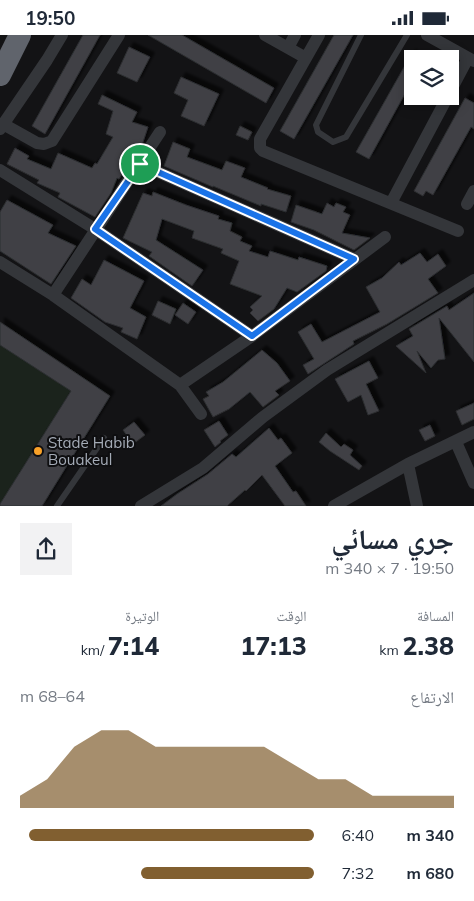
<!DOCTYPE html>
<html lang="ar">
<meta charset="utf-8">
<style>
body{margin:0;font-family:Mulish,"Noto Naskh Arabic",sans-serif;background:#f2f2f3;color:#1f2937;direction:rtl;height:100vh;display:flex;flex-direction:column;font-size:19px;white-space:nowrap}
*{box-sizing:border-box;margin:0}
p{font-size:16px;color:#747a83}
.icon{flex:none;width:28px;height:28px;fill:none;stroke:currentColor;stroke-width:2;stroke-linecap:round;stroke-linejoin:round}
.map{position:relative;height:471px;overflow:hidden;direction:ltr}
.sheet{display:flex;flex-direction:column;background:#fff;flex:1}
.sheet>*{flex:none}
.fabs{position:absolute;left:404px;top:15px;display:grid;gap:10px}
.fabs a{display:grid;place-items:center;width:55px;height:55px;border-radius:0px;background:#fff;box-shadow:0 2px 12px #0003;font-size:25px}
.pin{position:absolute;display:grid;place-items:center;width:42px;height:42px;color:#fff;margin:-21px;border:2px solid #fff;border-radius:50%;box-shadow:0 1px 5px #0007}
.round{display:grid;place-items:center;flex:none;width:52px;height:52px;border-radius:0px;background:#f2f2f3}
.head{display:flex;align-items:center;justify-content:space-between;height:85px;padding:0 20px}
h1{font-size:28px;font-weight:800;line-height:38px}
.figures{display:grid;grid-template-columns:repeat(3,1fr);gap:8px;height:85px;padding:5px 20px}
.figures div{display:grid;align-content:center}
.figures b{font-size:25px;font-weight:800}
.figures small{font-size:14px;font-weight:400}
.figures p{font-size:14px}
.chart{height:140px;padding:10px 20px}
.chart p{display:flex;justify-content:space-between}
.chart svg{width:100%;height:90px;margin-top:5px;fill:#815f30;opacity:.7}
ul{padding:0 20px;list-style:none;font-size:16px}
li{display:grid;grid-template-columns:80px 60px 1fr;align-items:center;height:38px}
li i{height:12px;border-radius:6px;background:#815f30}
.status{display:flex;justify-content:space-between;align-items:center;height:35px;padding:0 25px;background:#fff;direction:ltr}
.status svg{height:14px;fill:currentColor}
.map>svg:first-child{display:block}
.green{fill:#1b231c}
.building{fill:#3f4145;stroke:#2d2e31;filter:url(#shadow)}
.lines{fill:none;stroke-linecap:round;stroke-linejoin:round}
.lane{stroke:#34363a;stroke-width:6}
.street{stroke:#34363a;stroke-width:12}
.highway{stroke:#60646c;stroke-width:22}
.route-casing{stroke:#fff;stroke-width:10}
.route{stroke:#1a73e8;stroke-width:6}
.poi-dot{fill:#f9a128;stroke:#0e0e10;stroke-width:2}
.labels{text-anchor:middle;dominant-baseline:central;stroke-width:4;stroke-linejoin:round;paint-order:stroke}
.poi-label{font-size:15px;fill:#a4abb6;stroke:#0e0e10;text-anchor:start}
</style>
<div class="status"><b>19:50</b><svg viewBox="0 0 49 12"><path d="M0 12V9h3v3zM5 12V6h3v6zM10 12V3h3v9zM15 12V0h3v12zM26 1h20v11H26zM47 4h2v5h-2z"/></svg></div>
<div class="map">
<svg width="474" height="471" viewBox="0 0 474 471">
<defs>
<filter id="shadow"><feDropShadow dx="4.5" dy="-4.5" stdDeviation="1" flood-color="#0009"/></filter>
</defs>
<rect width="100%" height="100%" fill="#131315"/>
<path class="green" d="M0 287 110 361 0 471Z"/>
<path class="building" d="M83 0H100L45 99 32 91Z
M148 0H182L274 53 266 68Z
M334 0H353L294 104 280 96Z
M129 12 150 22 137 47 117 38Z
M412 18V46L369 124 356 117Z
M181 42 219 59 204 91 181 81 188 65 174 58Z
M102 60 137 77 132 87 148 92 142 110 119 144 117 143 111 158 95 182 58 162 60 158 37 148 39 145 7 129 15 113 29 121 27 124 51 134 58 118 92 133 95 128 97 129 113 102 106 99 113 76 98 69Z
M465 63 474 68V94L471 92 433 160 426 156 423 161 414 156Z
M240 91 252 97 248 105 236 100Z
M173 107 190 114 187 122 222 135 226 126 245 133 241 142 268 153 267 154 291 161 286 177 261 169V171L213 151V152L164 131Z
M153 157 186 170 219 181 218 184 232 188 230 196 242 202 240 206 252 211 249 216 268 222 270 216 298 225 299 222 327 231 326 236 297 257 287 253 274 274 258 286 250 278 253 275 250 272 262 261 230 249 239 226 221 218 223 214 192 203 194 196 162 184 156 205 203 235 192 251 149 221 152 217 123 203 143 158 152 161Z
M7 165 53 190 48 198 76 211 51 249 0 216V177Z
M327 168 334 172 336 168 346 172 343 177 350 180 342 198 370 203 354 215 314 195 291 187 296 170 322 179Z
M420 218 427 227 438 219 446 231 428 244 438 258 387 289 353 306 354 309 308 339 303 330 314 324 298 297 311 289 322 307 380 277 366 252 382 243 399 227 401 230Z
M104 225 144 246 130 273 146 282 137 304 121 297 123 293 105 287 71 263 82 244 91 250Z
M474 258V327L439 283 445 324 438 325 431 333 417 316 426 338 396 311 413 301 409 294 447 271 449 275Z
M158 266 176 274 170 289 152 280Z
M183 268 196 277 188 289 175 280Z
M0 287 110 361 42 471H0V469L71 356 0 310Z
M262 315 277 328 290 346 275 356 279 360 263 372 250 357 229 374 213 382 203 364 209 361 206 357 223 347Z
M369 326 378 343 366 349 379 376 368 380 361 360 348 367 335 344Z
M474 368V384L462 390 456 376Z
M219 386 228 400 220 406 221 407 215 412 204 395Z
M134 387 145 400 133 409 123 395Z
M430 390 435 401 425 406 419 395Z
M269 393 278 405 281 403 292 418 275 431 293 457 296 456 306 471H285L262 440 246 456 245 455 227 471H161L177 459 208 439 232 419 236 422Z
M326 398 341 412 344 409 353 415 350 420 362 431 359 435 330 416 319 407Z"/>
<g class="lines">
<path class="lane" d="M361 0 316 90 318 97 333 107 346 102 407 0
M57 471 104 403"/>
<path class="street" d="M265 0 306 23
M319 0 260 104V113L263 116 458 196
M427 0 474 26
M288 13 295 0
M450 57 468 23
M3 89 37 108 44 109 52 106 119 0
M0 94 47 25 62 0
M140 129 354 224
M0 135 95 194 252 301
M391 168 448 61
M467 169 474 156
M0 227 53 260 180 350 201 379
M53 260 160 97
M180 350 252 301 385 202
M456 407 474 448
M408 429 417 471
M141 471 203 433 263 382 327 335 474 245
M334 471 408 429 474 397"/>
<path class="highway" d="M0 40 20 0"/>
</g>
<g class="lines">
<defs>
<path id="route" d="M140 129 354 224 252 301 95 194Z"/>
</defs>
<use href="#route" class="route-casing"/>
<use href="#route" class="route"/>
</g>
<circle class="poi-dot" cx="38" cy="416" r="5"/>
<g class="labels">
<g class="poi-label">
<text x="48" y="407">Stade Habib<tspan x="48" dy="17">Bouakeul</tspan></text>
</g>
</g>
</svg>
<div class="fabs">
<a><svg class="icon" aria-label="layers" viewBox="0 0 24 24"><path d="M12 4l9 5-9 5-9-5zM3 14l9 5 9-5"/></svg></a>
</div>
<div class="pin" style="left:140px;top:129px;background:#1e9e55"><svg class="icon" aria-label="arrive" viewBox="0 0 24 24"><path d="M6 21V4h12l-3 4 3 4H6"/></svg></div>
</div>
<section class="sheet">
<div class="head"><div><h1>جري مسائي</h1><p>19:50 · 7 × 340 m</p></div><a class="round"><svg class="icon" aria-label="share" viewBox="0 0 24 24"><path d="M12 15V3M7 8l5-5 5 5M5 13v7h14v-7"/></svg></a></div>
<div class="figures">
<div><p>المسافة</p><b>2.38<small> km</small></b></div>
<div><p>الوقت</p><b>17:13</b></div>
<div><p>الوتيرة</p><b>7:14<small> /km</small></b></div>
</div>
<div class="chart"><p><span>الارتفاع</span>64–68 m</p>
<svg viewBox="0 0 160 44" preserveAspectRatio="none"><path d="M0 44V38L10 30L20 14L30 6L40 6L50 14L60 14L70 14L80 14L90 14L100 22L110 30L120 30L130 38L140 38L150 38L160 38V44z"/></svg>
</div>
<ul>
<li><b>340 m</b>6:40<i style="width:97%"></i></li>
<li><b>680 m</b>7:32<i style="width:59%"></i></li>
</ul>
</section>
